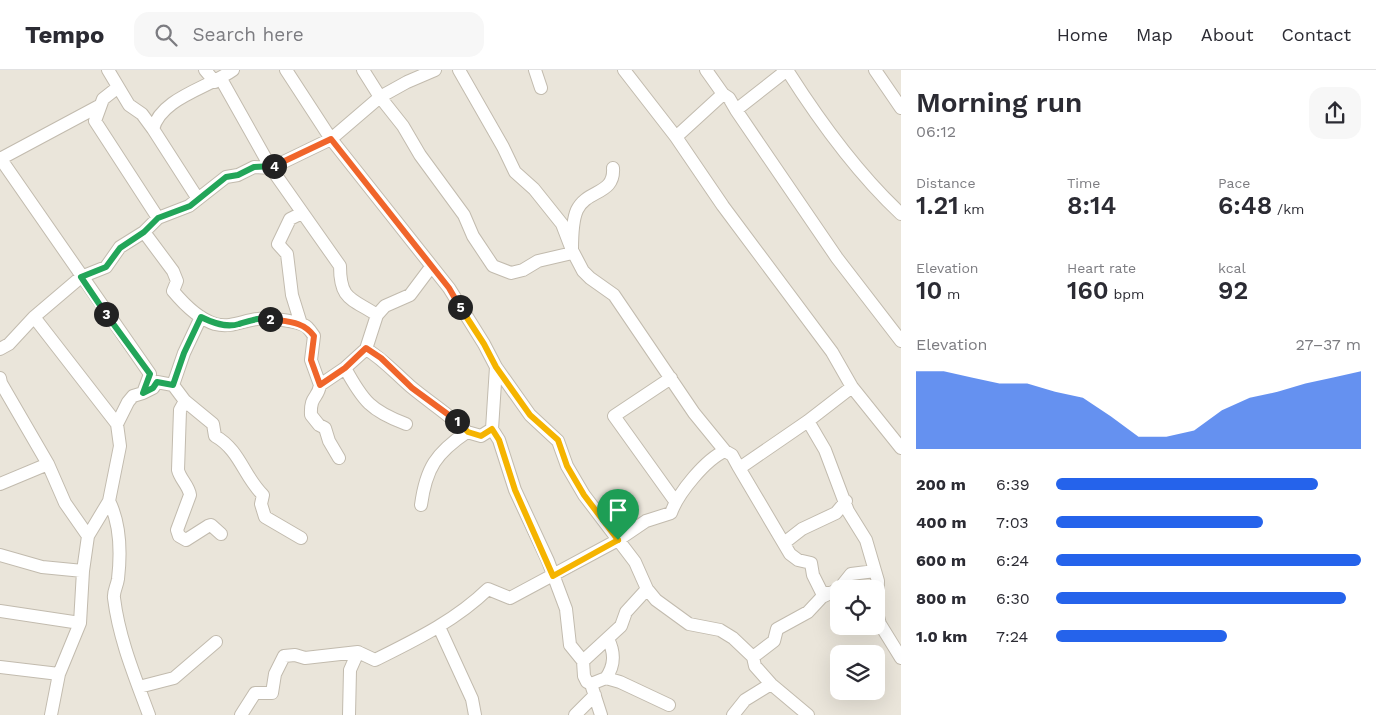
<!DOCTYPE html>
<meta charset="utf-8">
<style>
body{margin:0;font-family:"Work Sans",sans-serif;background:#f7f7f7;color:#2b2b33;height:100vh;display:flex;flex-direction:column;font-size:19px;white-space:nowrap}
*{box-sizing:border-box;margin:0}
p{font-size:16px;color:#7c7c81}
.icon{flex:none;width:28px;height:28px;fill:none;stroke:currentColor;stroke-width:2;stroke-linecap:round;stroke-linejoin:round}
.map{position:relative;flex:1;overflow:hidden}
.side{display:flex;flex-direction:column;background:#fff;width:475px}
.side>*{flex:none}
.tools{position:absolute;left:830px;top:510px;display:grid;gap:10px}
.tools a{display:grid;place-items:center;width:55px;height:55px;border-radius:10px;background:#fff;box-shadow:0 5px 20px #0002;font-size:25px}
.pin{position:absolute;display:grid;place-items:center;width:42px;height:42px;color:#fff;margin:-51px -21px;border-radius:50% 50% 50% 0;rotate:-45deg;box-shadow:0 0 5px #0007}
.pin .icon{rotate:45deg}
.km{position:absolute;width:25px;height:25px;margin:-12px;border-radius:50%;background:#222;color:#fff;font-size:14px;line-height:25px;text-align:center}
.round{display:grid;place-items:center;flex:none;width:52px;height:52px;border-radius:15px;background:#f7f7f7}
.overview{display:flex;align-items:center;justify-content:space-between;height:85px;padding:0 15px}
h1{font-size:28px;font-weight:600;line-height:38px}
.metrics{display:grid;grid-template-columns:repeat(3,1fr);gap:8px;height:85px;padding:5px 15px}
.metrics div{display:grid;align-content:center}
.metrics b{font-size:25px;font-weight:600}
.metrics small{font-size:14px;font-weight:400}
.metrics p{font-size:14px}
.chart{height:140px;padding:10px 15px}
.chart p{display:flex;justify-content:space-between}
.chart svg{width:100%;height:90px;margin-top:5px;fill:#2563eb;opacity:.7}
ul{padding:0 15px;list-style:none;font-size:16px}
li{display:grid;grid-template-columns:80px 60px 1fr;align-items:center;height:38px}
li i{height:12px;border-radius:6px;background:#2563eb}
header{display:flex;align-items:center;gap:30px;box-sizing:border-box;height:70px;padding:0 25px;background:#fff;border-bottom:1px solid #e1e1e2}
header strong{font-size:24px}
nav{display:flex;gap:28px;margin-inline-start:auto;font-size:18px}
.search{width:350px;height:45px;background:#f7f7f7;display:flex;align-items:center;gap:12px;box-sizing:border-box;padding:0 18px;border-radius:15px;color:#7c7c81;font-size:19px}
main{display:flex;flex:1;min-height:0}
.map>svg:first-child{display:block}
.residential{fill:#eae5da;fill-rule:evenodd}
.lines{fill:none;stroke-linecap:round;stroke-linejoin:round}
.minor-casing{stroke:#c2bbae;stroke-width:14}
.minor{stroke:#fff;stroke-width:12}
.split-1-casing{stroke:#fff;stroke-width:10}
.split-2-casing{stroke:#fff;stroke-width:10}
.split-3-casing{stroke:#fff;stroke-width:10}
.split-4-casing{stroke:#fff;stroke-width:10}
.split-5-casing{stroke:#fff;stroke-width:10}
.split-6-casing{stroke:#fff;stroke-width:10}
.split-1{stroke:#f5b400;stroke-width:6}
.split-2{stroke:#f0652b;stroke-width:6}
.split-3{stroke:#22a559;stroke-width:6}
.split-4{stroke:#22a559;stroke-width:6}
.split-5{stroke:#f0652b;stroke-width:6}
.split-6{stroke:#f5b400;stroke-width:6}
</style>
<header>
<strong>Tempo</strong>
<div class="search"><svg class="icon" aria-label="search" viewBox="0 0 24 24"><circle cx="10" cy="10" r="6"/><path d="M15 15l6 6"/></svg>Search here</div>
<nav><a>Home</a><a>Map</a><a>About</a><a>Contact</a></nav>
</header>
<main>
<div class="map">
<svg width="901" height="645" viewBox="0 0 901 645">
<rect width="100%" height="100%" fill="#f6f3ec"/>
<path class="residential" d="M0 0H901V645H0ZM839 519H876V556H839ZM839 584H876V621H839Z"/>
<g class="lines">
<defs>
<path id="minor" d="M108 0 129 35 142 44 153 59
M205 0 215 12
M286 0 331 69 449 218 484 274 496 297 492 359 499 370 515 420 548 491 566 539 570 575 583 591 584 606 587 612 591 614 601 645
M363 0 380 27 403 56 420 85 464 145 473 166 493 196 511 203 523 200 538 191 568 184 572 180C572 169 572 151 577 140 587 119 615 125 613 98
M459 0 503 77 515 102 534 119 562 154 572 180 583 201 590 208 614 225 694 343 725 381
M535 0 541 18
M624 0 676 67 723 24 729 28 736 40 837 188 901 271
M706 0 723 24
M787 0C820 52 856 102 901 144
M875 0 901 38
M221 9 271 98 340 196C340 230 351 228 377 245
M117 18 103 29 95 51 158 148
M736 40 787 0
M676 67 723 136 832 282 852 317 901 378
M0 88 150 304 143 323 133 326 128 332 117 354 120 376 109 431 88 466 83 501 80 553 59 604 51 645
M0 89 99 36
M198 129 153 59C161 28 208 18 233 0
M144 162 173 201 177 211 173 221C183 233 199 249 215 254 231 258 242 251 257 249 266 247 300 251 307 257 309 259 312 263 314 266L311 290 320 315
M34 247 117 354
M301 254 292 225 287 184 278 174 290 149 302 143
M0 279 9 274 34 247 81 207 106 197 120 177 144 162 158 148 189 136 226 107 238 105 254 97 271 98 331 69 380 27 407 12 435 0
M366 279C383 289 395 303 410 316 429 332 450 345 467 362
M496 297 530 345 558 371 567 396 584 425 635 492 647 519 656 530 689 554 720 560 733 568 753 587 755 596 771 614 808 645
M345 298C363 331 371 341 406 354
M0 308 1 313 48 394 65 433 88 466
M671 308 614 346 675 431
M173 315 184 283 201 247
M143 323 153 318 157 312 173 315 185 331 213 354 215 366C240 380 244 407 263 425L261 434 265 447 301 468
M185 331 180 340 178 400C180 409 189 416 190 425L177 460 179 466 186 470 208 456 211 455 221 464
M808 351 825 380 848 441 866 470 878 511 877 543 880 554 901 588
M339 388 329 371 325 358 319 355 311 345C310 325 318 329 320 315L345 298 366 279 377 245 385 236 410 225 431 197
M738 396 790 484 798 490 811 493 813 505 822 523H829
M0 414 48 394
M109 431C121 455 121 483 118 509 117 516 113 522 114 528 119 569 135 607 149 645
M421 435C426 398 436 383 467 362L481 366 492 359
M784 473 802 459 836 443 846 431
M0 485 42 497 83 501
M839 519 851 504 875 501
M0 541 80 553
M439 557 472 629 475 645
M753 587 774 571 777 559 808 542 822 527 839 519
M583 591 621 556 626 542 647 519
M0 597 59 604
M606 608C615 595 615 583 608 569
M591 614 606 608 620 612 669 635
M139 617 174 608 216 572
M241 645 255 623H272L275 604 284 586 295 585 305 588 358 582 375 590C415 570 455 551 488 519L510 528 618 470 646 451 671 443C678 423 706 389 725 381L732 385 738 396 744 395 808 351 852 317
M349 645 350 600 358 582
M575 645 595 625
M733 645 745 630 771 614"/>
</defs>
<use href="#minor" class="minor-casing"/>
<use href="#minor" class="minor"/>
</g>
<g class="lines">
<defs>
<path id="split-1" d="M457 351 468 362 481 366 492 359 499 370 515 420 553 506 618 470"/>
<path id="split-2" d="M270 249C288 252 303 251 314 266L311 290 320 315 345 298 366 278 381 288 412 318 457 351"/>
<path id="split-3" d="M106 244 150 304 143 323 153 318 157 312 173 315 184 283 201 247C213 253 226 258 239 254 250 251 259 247 270 249"/>
<path id="split-4" d="M106 244 81 207 106 197 120 178 144 162 158 148 190 136 226 107 238 105 254 97 274 96"/>
<path id="split-5" d="M274 96 331 69 449 218 460 237"/>
<path id="split-6" d="M460 237 484 274 496 297 530 345 558 370 567 396 584 425 618 470"/>
</defs>
<use href="#split-1" class="split-1-casing"/>
<use href="#split-2" class="split-2-casing"/>
<use href="#split-3" class="split-3-casing"/>
<use href="#split-4" class="split-4-casing"/>
<use href="#split-5" class="split-5-casing"/>
<use href="#split-6" class="split-6-casing"/>
<use href="#split-1" class="split-1"/>
<use href="#split-2" class="split-2"/>
<use href="#split-3" class="split-3"/>
<use href="#split-4" class="split-4"/>
<use href="#split-5" class="split-5"/>
<use href="#split-6" class="split-6"/>
</g>
</svg>
<div class="tools">
<a><svg class="icon" aria-label="locate" viewBox="0 0 24 24"><circle cx="12" cy="12" r="6"/><path d="M12 2v4M12 18v4M2 12h4M18 12h4"/></svg></a>
<a><svg class="icon" aria-label="layers" viewBox="0 0 24 24"><path d="M12 4l9 5-9 5-9-5zM3 14l9 5 9-5"/></svg></a>
</div>
<div class="pin" style="left:618px;top:470px;background:#1e9e55"><svg class="icon" aria-label="arrive" viewBox="0 0 24 24"><path d="M6 21V4h12l-3 4 3 4H6"/></svg></div>
<b class="km" style="left:457px;top:351px">1</b>
<b class="km" style="left:270px;top:249px">2</b>
<b class="km" style="left:106px;top:244px">3</b>
<b class="km" style="left:274px;top:96px">4</b>
<b class="km" style="left:460px;top:237px">5</b>
</div>
<section class="side">
<div class="overview"><div><h1>Morning run</h1><p>06:12</p></div><a class="round"><svg class="icon" aria-label="share" viewBox="0 0 24 24"><path d="M12 15V3M7 8l5-5 5 5M5 13v7h14v-7"/></svg></a></div>
<div class="metrics">
<div><p>Distance</p><b>1.21<small> km</small></b></div>
<div><p>Time</p><b>8:14</b></div>
<div><p>Pace</p><b>6:48<small> /km</small></b></div>
</div>
<div class="metrics">
<div><p>Elevation</p><b>10<small> m</small></b></div>
<div><p>Heart rate</p><b>160<small> bpm</small></b></div>
<div><p>kcal</p><b>92</b></div>
</div>
<div class="chart"><p><span>Elevation</span>27–37 m</p>
<svg viewBox="0 0 160 44" preserveAspectRatio="none"><path d="M0 44V6L10 6L20 9L30 12L40 12L50 16L60 19L70 28L80 38L90 38L100 35L110 25L120 19L130 16L140 12L150 9L160 6V44z"/></svg>
</div>
<ul>
<li><b>200 m</b>6:39<i style="width:86%"></i></li>
<li><b>400 m</b>7:03<i style="width:68%"></i></li>
<li><b>600 m</b>6:24<i style="width:100%"></i></li>
<li><b>800 m</b>6:30<i style="width:95%"></i></li>
<li><b>1.0 km</b>7:24<i style="width:56%"></i></li>
</ul>
</section>
</main>
